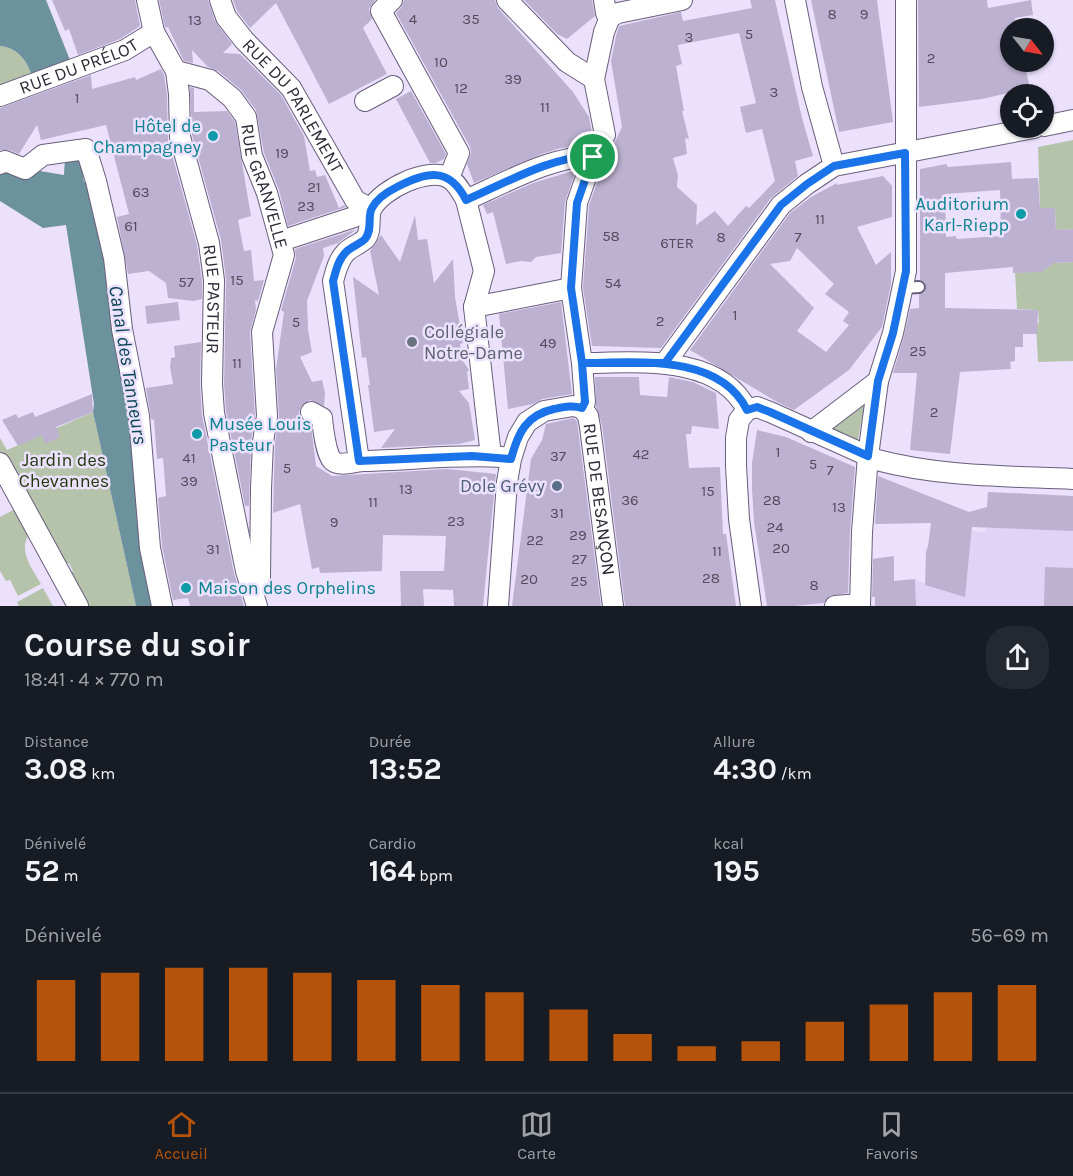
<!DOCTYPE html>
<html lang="fr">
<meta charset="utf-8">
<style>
body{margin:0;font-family:Karla,sans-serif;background:#242831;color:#f1f3f6;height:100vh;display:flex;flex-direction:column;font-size:22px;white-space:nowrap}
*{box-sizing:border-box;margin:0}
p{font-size:20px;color:#9ea1a6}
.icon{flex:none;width:33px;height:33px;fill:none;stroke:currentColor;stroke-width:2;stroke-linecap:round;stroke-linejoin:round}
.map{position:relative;height:606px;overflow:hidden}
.panel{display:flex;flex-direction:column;background:#171b24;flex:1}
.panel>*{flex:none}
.needle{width:39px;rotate:121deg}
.controls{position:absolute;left:1000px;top:18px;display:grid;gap:12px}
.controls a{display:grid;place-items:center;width:54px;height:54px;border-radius:50%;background:#171b24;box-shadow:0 2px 4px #0004;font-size:30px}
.pin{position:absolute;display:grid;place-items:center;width:51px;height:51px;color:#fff;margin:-26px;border:3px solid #fff;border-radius:50%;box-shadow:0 2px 6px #0007}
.round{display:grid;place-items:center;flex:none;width:63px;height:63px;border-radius:24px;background:#242831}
.summary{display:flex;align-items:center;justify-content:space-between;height:102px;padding:0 24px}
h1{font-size:33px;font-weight:700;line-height:45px}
.stats{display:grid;grid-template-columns:repeat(3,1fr);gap:9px;height:102px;padding:6px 24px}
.stats div{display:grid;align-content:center}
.stats b{font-size:30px;font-weight:700}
.stats small{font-size:16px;font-weight:400}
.stats p{font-size:16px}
.chart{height:168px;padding:12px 24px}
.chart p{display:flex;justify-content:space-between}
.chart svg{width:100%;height:108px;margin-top:6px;stroke:#b45309;stroke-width:6}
.tabs{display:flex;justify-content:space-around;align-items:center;height:84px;border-top:2px solid #363941;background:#171b24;font-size:16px;color:#9ea1a6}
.tabs a{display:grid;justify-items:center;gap:3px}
.tabs .selected{color:#b45309}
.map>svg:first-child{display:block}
.built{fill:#dfd4f5}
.green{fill:#b5c3ab}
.water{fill:#6b929d}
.building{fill:#bdb1d1;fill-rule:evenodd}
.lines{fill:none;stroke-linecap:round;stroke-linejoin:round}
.lane-casing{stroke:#695e7c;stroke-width:14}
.street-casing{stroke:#695e7c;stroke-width:22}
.lane{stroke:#fff;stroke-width:10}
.street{stroke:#fff;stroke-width:20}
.route-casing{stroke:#fff;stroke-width:12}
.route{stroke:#1a73e8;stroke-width:8}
.culture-dot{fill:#0f9aa8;stroke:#ebe1fd;stroke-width:2}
.worship-dot{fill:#6b7280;stroke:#ebe1fd;stroke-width:2}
.service-dot{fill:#5c6f8a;stroke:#ebe1fd;stroke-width:2}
.labels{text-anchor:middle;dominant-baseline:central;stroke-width:5;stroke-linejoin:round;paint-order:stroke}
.number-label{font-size:15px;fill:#524b5d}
.street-label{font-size:18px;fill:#2e2936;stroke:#ebe1fd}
.culture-label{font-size:18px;fill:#0d838f;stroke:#ebe1fd;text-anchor:end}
.worship-label{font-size:18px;fill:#5b616d;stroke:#ebe1fd;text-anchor:start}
.park-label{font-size:18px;fill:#1e3506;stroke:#ebe1fd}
.service-label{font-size:18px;fill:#4e5e75;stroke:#ebe1fd;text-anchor:end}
.water-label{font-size:20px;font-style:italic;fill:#0a4653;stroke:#ebe1fd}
</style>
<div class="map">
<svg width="1073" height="606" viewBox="0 0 1073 606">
<rect width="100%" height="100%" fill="#ebe1fd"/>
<path class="built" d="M988 492 1073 496V606H916L915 579 934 588 965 596 972 531 985 532Z"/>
<path class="green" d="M0 46C19 48 28 62 33 79L0 92Z
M1073 140V229L1056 230 1055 208H1040L1038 147Z
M1073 262V361L1038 362 1036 324 1039 323 1038 310 1017 309 1015 273 1054 263Z
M865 401 858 440 832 429Z
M93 412 136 606H83L70 573 73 571 69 563 59 564 0 452V438L7 450Z
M17 508 30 533C17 550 32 568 41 584L18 596 10 580 6 581 0 571V517Z
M43 588 53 606H19L17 602Z"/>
<path class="water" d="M0 0H46L72 65 33 79C28 62 19 48 0 46Z
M80 156 84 182 93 181 109 253 158 606H136L93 412 94 404 66 225 43 228 0 201V170L28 169 64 175 65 158Z"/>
<path class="building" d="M52 0H135L140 26 120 39 78 55 69 29 65 31Z
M159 0H208L215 21 232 44 223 53 240 54 281 95 304 136 310 171 315 170 317 177 325 175 339 208 344 205 346 207 288 226 279 190 264 153 256 110 240 89 218 71 208 67 192 50 193 63 184 61 168 27 165 28Z
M233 0H375L369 9 372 19 363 28 387 74 329 104 276 3 250 28 237 11Z
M404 0H495L498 8 573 92 589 117 592 133 586 145 561 148 542 154 474 183 467 164 471 153 470 147 396 13 401 8Z
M524 0H592L595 16 567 39 557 34Z
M750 0H775L802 118 813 156 795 161 798 176 771 198 661 348 592 346 583 288 589 205 603 166V168L622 127 611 61 616 36 619 26 681 12 683 21 752 8ZM739 33 756 103 740 107 746 133 762 129 775 181 749 208 746 206 728 226 715 211 696 225 697 205 677 187 678 175 673 158 687 154 685 138 689 139 682 111H684L676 66 682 64 678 45Z
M811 0H877L893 122 839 132Z
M918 0H987L988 8 1031 0 1033 15 1015 18 1017 28H1011V62H1024L1030 88 982 99 919 107Z
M161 69 164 75 167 95 168 140 197 245 202 281V299L193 301 168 298 166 283 149 271 128 274 117 217 129 214 106 125 41 140 37 125 19 154 9 150H0V108L91 75 92 89 135 77 136 80Z
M190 87 194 88V112L227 111 235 122 251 216 238 220 244 251 251 250 254 281 264 280 258 301 255 300 256 310 250 332 255 415 251 441 249 506H245L226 411 224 384 226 279 221 240 192 135Z
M411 91 446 154 444 159 436 163H430L396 99Z
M1011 162 1012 179 1038 178 1040 208H1055L1056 230 1073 229V262L1054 263 1041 272 1013 273V267L945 273V308L1038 310 1037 334H1023V347H1015V361L1010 362 1011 369 960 372 950 454 910 450 917 373H893L904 336 910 309 919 308V294L924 293 926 287 925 282 920 280V169L946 164 948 167ZM1000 190 1001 236 957 239 956 236 946 237 945 194Z
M576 170 565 202 561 253 536 257 531 262 521 261 506 264 493 212 487 214 483 205 533 183Z
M883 176 892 186V217L857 227 876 265 891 252V284L882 327 849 370 794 410 777 402 690 350 790 213 811 197 837 183V185ZM797 248 834 284 825 294 849 312 843 321 849 325 826 352 797 331 814 308 770 264 790 261Z
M415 215 418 240 427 239 434 283 453 259 455 297 463 343 460 344 463 361 469 370 467 372 469 389 459 391 469 403 475 440 459 444 381 448 395 429 374 432 368 385H370L366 357 362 358 353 277 379 295 370 251 381 235 400 262Z
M357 229 338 243 323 248 324 256 307 301 308 330 312 352 300 357 312 382 322 380 325 393 324 406 310 400 301 406 299 413 301 419 311 426 316 466 332 476 447 469 496 474 483 606H454L453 590 423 589 424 606H401L400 571H444L446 536 383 535 382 571 320 573 319 567 312 569 300 504 273 513 275 443 279 416 276 369 284 312 281 310 296 258 295 249Z
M178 302 180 320 147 324 145 306Z
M561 302 572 394 542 399 533 404 508 409 499 314Z
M201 342 200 384 202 415 234 573 244 606H190L188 598 173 600 162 546 158 498 166 496 163 458 157 459 154 420 151 419 146 388 173 384 170 367 171 358 175 357 174 346Z
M595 377H639L640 395 667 397 669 377 693 382 716 393 719 429 692 426 691 434H686L689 468 720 467 723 534H726L736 606H625L602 425 596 407Z
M92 394 93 412 56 427 60 437 45 444 42 435 18 446 2 420 16 414 18 418 33 412 35 417Z
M573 418 577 421 578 429 601 606H512L531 459 542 440 546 424Z
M757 430 786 437 855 467 850 532 848 593 829 596 824 603 794 606H767L754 522 752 489V463Z
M878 476 969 512 987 507 988 492 1073 496V531L972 527 965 597 925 585 926 552 928 546 931 523 875 524Z
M894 556V581L915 579 916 606H875V597H872L873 559Z
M1045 567 1073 568V606H1044Z"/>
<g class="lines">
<defs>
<path id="lane" d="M903 288 919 287"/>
<g id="street">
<path id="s1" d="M147 0 154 32 176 71 179 94 180 137 209 243 214 280 212 384 214 413 246 571 257 606"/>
<path id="s2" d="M220 0 226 17 244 40 291 88 355 200 371 209"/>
<path d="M392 0 381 11 459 153 449 178"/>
<path d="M507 0 567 62 594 79"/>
<path d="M795 0 812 87 834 166"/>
<path d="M610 17 618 13 682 0"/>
<path id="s3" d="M176 71 210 80 232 98 246 117 252 156 267 193 284 255 262 332 267 416 263 442 261 489 260 578 253 587"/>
<path id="s4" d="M0 96 125 50 154 32"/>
<path d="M365 101 393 86"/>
<path d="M1044 126 1073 120"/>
<path d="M0 164 5 161 25 169 43 155 86 149 96 181 114 258 122 329 139 416 150 548 162 606"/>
<path d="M466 200C498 186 558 153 593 157"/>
<path d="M281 241 354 217 371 209"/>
<path d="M474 307 571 288"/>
<path d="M582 363C635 363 719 353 747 410"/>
<path d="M665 363 781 205 807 184 834 166 1034 128"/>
<path d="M582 408 585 402 582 363 571 288 577 203 593 157 605 135 594 79 604 32 610 17 606 13 604 0"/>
<path id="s5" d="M582 408 588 416 590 427 613 606"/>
<path d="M747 410 757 407 770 412 877 460C941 477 1008 476 1073 479"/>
<path d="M747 410 739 420 736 438V466L739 519 751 606"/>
<path d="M311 412 322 418C323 428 326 456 333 461 340 467 356 461 364 461 410 460 456 454 502 457"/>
<path d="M811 432 878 381"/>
<path d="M359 461 333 281C336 271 338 260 346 252 351 247 360 244 365 239 373 230 367 216 372 208 382 189 429 166 449 178 457 183 462 193 466 200L484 271 474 307 491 456"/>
<path d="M0 463 78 606"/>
<path d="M498 606 507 482 511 459 518 437 527 422 544 411 573 406 582 408"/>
<path d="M835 606 860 604"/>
<path d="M860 606 862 532 868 456 878 381 893 333 906 271V0"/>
</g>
</defs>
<use href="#lane" class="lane-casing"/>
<use href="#street" class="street-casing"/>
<use href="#lane" class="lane"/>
<use href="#street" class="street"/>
</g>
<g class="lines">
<defs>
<path id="route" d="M593 157C558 153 499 186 466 200 449 166 426 172 397 187 387 192 377 198 372 208 367 216 373 230 365 239 360 244 351 247 346 252 338 260 336 271 333 281L359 461 472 456 511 459C518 433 526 415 554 409 564 407 572 405 582 408L585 402 582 363C635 363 719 353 747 410L757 407 770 412 868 456 878 381 893 333 906 271 905 153 834 166 807 184 781 205 665 363H582L571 288 577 203 593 157"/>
</defs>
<use href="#route" class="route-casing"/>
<use href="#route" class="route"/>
</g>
<g class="culture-dot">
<circle cx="213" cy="136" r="6"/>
<circle cx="1021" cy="214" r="6"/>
<circle cx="197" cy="434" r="6"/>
<circle cx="186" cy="588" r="6"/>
</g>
<circle class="worship-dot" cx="412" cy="342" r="6"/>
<circle class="service-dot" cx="557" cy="486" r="6"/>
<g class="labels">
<g class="number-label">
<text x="832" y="14">8</text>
<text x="864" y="14">9</text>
<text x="413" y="19">4</text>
<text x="471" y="19">35</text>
<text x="195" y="20">13</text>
<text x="749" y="34">5</text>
<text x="689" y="37">3</text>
<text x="931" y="58">2</text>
<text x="441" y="62">10</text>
<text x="513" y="79">39</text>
<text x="461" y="88">12</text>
<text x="774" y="92">3</text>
<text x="77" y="98">1</text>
<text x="545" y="107">11</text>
<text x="282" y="153">19</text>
<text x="314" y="187">21</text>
<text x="141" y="192">63</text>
<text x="306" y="206">23</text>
<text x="820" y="219">11</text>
<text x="131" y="226">61</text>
<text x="611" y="236">58</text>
<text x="721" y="237">8</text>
<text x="798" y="237">7</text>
<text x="677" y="243">6TER</text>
<text x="237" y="280">15</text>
<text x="186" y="282">57</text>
<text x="613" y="283">54</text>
<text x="735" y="315">1</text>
<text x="660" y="321">2</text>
<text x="296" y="322">5</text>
<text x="548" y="343">49</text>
<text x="918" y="351">25</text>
<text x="237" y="363">11</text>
<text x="934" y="412">2</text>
<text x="778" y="452">1</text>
<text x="641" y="454">42</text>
<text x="558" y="456">37</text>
<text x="189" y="458">41</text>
<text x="813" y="464">5</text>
<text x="287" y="468">5</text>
<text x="830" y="470">7</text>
<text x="189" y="481">39</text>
<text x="406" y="489">13</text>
<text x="708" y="491">15</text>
<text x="630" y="500">36</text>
<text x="772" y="500">28</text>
<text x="373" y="502">11</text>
<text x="839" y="507">13</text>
<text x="557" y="513">31</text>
<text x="456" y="521">23</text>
<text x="334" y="522">9</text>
<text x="775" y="527">24</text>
<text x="578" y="535">29</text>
<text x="535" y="540">22</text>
<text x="781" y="548">20</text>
<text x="213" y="549">31</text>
<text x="717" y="551">11</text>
<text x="579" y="559">27</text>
<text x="711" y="578">28</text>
<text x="529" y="579">20</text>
<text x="579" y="581">25</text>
<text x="814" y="585">8</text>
</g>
<g class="street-label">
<text stroke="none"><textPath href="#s4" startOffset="84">RUE DU PRÉLOT</textPath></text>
<text stroke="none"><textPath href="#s2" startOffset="130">RUE DU PARLEMENT</textPath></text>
<text stroke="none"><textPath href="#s3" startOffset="159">RUE GRANVELLE</textPath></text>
<text stroke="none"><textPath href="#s1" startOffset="310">RUE PASTEUR</textPath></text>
<text stroke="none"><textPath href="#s5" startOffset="94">RUE DE BESANÇON</textPath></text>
</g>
<g class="culture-label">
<text x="201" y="126">Hôtel de<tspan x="201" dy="21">Champagney</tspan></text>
<text x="1009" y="204">Auditorium<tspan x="1009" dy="21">Karl-Riepp</tspan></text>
<text x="209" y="424" text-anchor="start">Musée Louis<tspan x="209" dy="21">Pasteur</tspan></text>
<text x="198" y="588" text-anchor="start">Maison des Orphelins</text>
</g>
<g class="worship-label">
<text x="424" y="332">Collégiale<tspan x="424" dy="21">Notre-Dame</tspan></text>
</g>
<g class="park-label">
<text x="64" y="460">Jardin des<tspan x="64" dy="21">Chevannes</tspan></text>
</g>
<g class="service-label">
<text x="545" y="486">Dole Grévy</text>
</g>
<g class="water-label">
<text transform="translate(128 365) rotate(81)">Canal des Tanneurs</text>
</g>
</g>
</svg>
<div class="controls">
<a><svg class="needle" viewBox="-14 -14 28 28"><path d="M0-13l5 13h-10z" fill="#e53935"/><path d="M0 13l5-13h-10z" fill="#9ea1a6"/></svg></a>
<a><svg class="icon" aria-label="locate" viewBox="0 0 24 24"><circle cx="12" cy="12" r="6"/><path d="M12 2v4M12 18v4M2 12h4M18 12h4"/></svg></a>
</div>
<div class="pin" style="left:593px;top:157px;background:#1e9e55"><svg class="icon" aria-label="arrive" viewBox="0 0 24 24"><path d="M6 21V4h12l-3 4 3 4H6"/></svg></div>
</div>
<section class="panel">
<div class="summary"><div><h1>Course du soir</h1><p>18:41 · 4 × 770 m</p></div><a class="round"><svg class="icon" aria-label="share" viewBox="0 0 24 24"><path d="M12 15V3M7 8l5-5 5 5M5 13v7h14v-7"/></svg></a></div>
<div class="stats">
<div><p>Distance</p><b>3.08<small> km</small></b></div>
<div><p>Durée</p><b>13:52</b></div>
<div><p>Allure</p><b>4:30<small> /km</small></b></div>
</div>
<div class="stats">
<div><p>Dénivelé</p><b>52<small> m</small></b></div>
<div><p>Cardio</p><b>164<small> bpm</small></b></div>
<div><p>kcal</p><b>195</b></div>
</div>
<div class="chart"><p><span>Dénivelé</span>56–69 m</p>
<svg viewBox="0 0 160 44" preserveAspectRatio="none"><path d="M5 44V11M15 44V8M25 44V6M35 44V6M45 44V8M55 44V11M65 44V13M75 44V16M85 44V23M95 44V33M105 44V38M115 44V36M125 44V28M135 44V21M145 44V16M155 44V13"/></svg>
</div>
</section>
<nav class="tabs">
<a class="selected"><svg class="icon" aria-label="home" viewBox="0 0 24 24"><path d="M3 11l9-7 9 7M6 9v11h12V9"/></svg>Accueil</a>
<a><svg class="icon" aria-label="map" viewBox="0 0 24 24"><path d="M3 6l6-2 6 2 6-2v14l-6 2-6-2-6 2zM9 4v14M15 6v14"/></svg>Carte</a>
<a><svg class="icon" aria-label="saved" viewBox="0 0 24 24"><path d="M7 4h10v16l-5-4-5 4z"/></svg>Favoris</a>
</nav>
